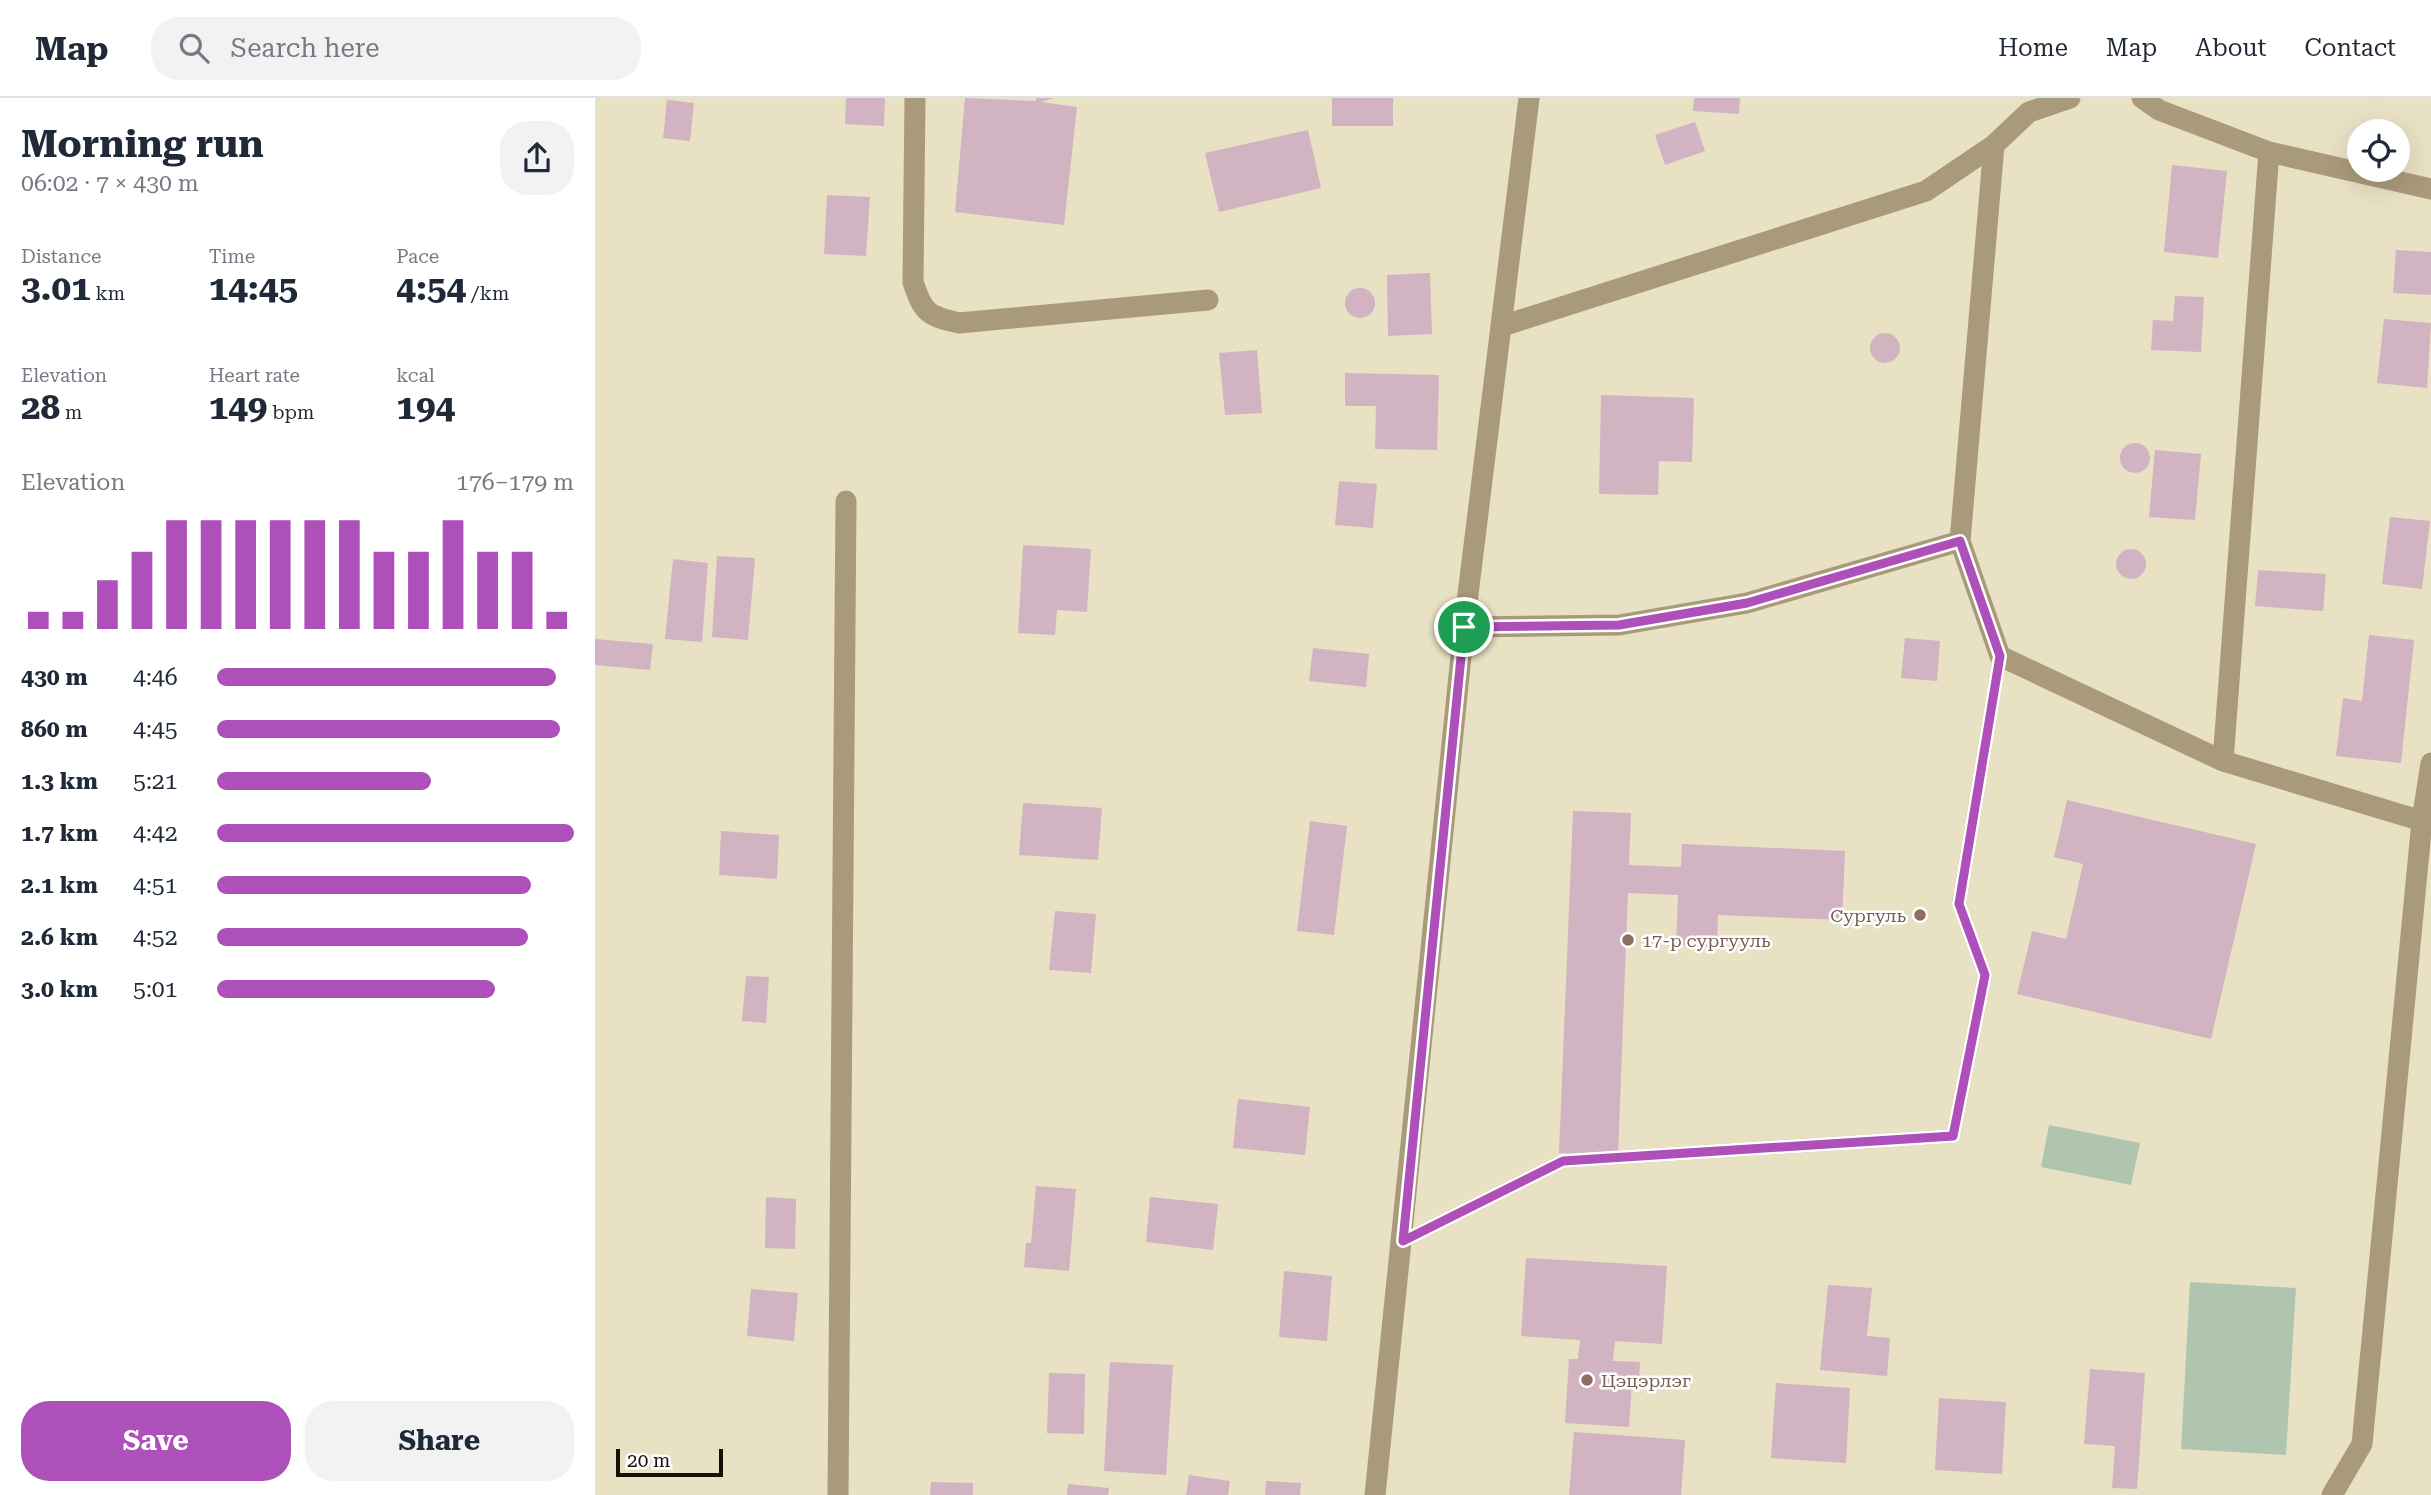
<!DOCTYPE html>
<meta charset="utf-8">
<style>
body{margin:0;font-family:"Roboto Serif",serif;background:#f2f2f3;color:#1f2937;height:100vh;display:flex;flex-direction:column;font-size:26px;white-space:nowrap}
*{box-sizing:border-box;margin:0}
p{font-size:23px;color:#747a83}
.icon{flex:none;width:38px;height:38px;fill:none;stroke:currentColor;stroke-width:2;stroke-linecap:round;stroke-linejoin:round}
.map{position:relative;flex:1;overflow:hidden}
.panel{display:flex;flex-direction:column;background:#fff;width:595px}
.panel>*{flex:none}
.fabs{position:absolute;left:1752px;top:21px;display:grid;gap:14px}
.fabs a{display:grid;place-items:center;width:63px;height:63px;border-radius:50%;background:#fff;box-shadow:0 7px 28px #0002;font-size:35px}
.scale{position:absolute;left:21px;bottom:18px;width:107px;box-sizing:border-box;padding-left:7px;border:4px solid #141107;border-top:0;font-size:19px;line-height:24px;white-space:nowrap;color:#141107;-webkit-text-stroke:5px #fff;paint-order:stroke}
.pin{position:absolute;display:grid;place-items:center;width:60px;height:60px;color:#fff;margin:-30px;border:4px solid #fff;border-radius:50%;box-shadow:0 2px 7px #0007}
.round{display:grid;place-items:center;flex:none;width:74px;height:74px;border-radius:28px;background:#f2f2f3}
.overview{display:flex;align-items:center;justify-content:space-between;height:119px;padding:0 21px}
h1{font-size:38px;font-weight:700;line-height:52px}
.stats{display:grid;grid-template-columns:repeat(3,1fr);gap:10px;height:119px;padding:7px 21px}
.stats div{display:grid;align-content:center}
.stats b{font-size:35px;font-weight:700}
.stats small{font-size:19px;font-weight:400}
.stats p{font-size:19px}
.chart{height:196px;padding:14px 21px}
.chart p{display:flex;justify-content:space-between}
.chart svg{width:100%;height:126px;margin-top:7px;stroke:#ae50b9;stroke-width:6}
.action{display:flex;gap:14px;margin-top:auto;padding:14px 21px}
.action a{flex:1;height:80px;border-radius:28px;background:#ae50b9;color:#fff;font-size:28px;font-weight:700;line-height:80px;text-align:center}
.action a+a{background:#f2f2f3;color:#1f2937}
ul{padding:0 21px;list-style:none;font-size:23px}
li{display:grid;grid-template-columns:112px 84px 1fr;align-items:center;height:52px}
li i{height:18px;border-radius:9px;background:#ae50b9}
header{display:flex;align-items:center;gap:42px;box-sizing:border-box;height:98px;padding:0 35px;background:#fff;border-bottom:2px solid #e0e1e3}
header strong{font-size:33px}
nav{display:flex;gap:38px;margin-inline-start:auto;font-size:24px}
.search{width:490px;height:63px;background:#f2f2f3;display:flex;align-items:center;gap:18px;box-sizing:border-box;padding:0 24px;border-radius:28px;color:#747a83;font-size:26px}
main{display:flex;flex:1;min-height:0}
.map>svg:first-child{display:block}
.green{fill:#b0c5b0}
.building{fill:#d1b3c1}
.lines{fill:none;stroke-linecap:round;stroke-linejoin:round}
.service{stroke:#a99a7a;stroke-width:14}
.minor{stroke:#a99a7a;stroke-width:21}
.tertiary{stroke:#a99a7a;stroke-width:21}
.route-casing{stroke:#fff;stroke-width:14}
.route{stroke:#ae50b9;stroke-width:9}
.education-dot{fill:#8d6e63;stroke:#fff;stroke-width:2.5}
.labels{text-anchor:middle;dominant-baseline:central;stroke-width:5;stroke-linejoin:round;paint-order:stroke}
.education-label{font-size:18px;fill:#785e54;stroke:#fff;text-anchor:start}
</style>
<header>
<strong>Map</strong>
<div class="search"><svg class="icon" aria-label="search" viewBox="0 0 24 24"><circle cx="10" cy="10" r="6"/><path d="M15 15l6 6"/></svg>Search here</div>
<nav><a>Home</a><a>Map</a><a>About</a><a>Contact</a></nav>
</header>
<main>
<section class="panel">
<div class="overview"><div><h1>Morning run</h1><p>06:02 · 7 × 430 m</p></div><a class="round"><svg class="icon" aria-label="share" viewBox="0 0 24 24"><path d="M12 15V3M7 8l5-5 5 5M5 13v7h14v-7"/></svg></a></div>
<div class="stats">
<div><p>Distance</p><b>3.01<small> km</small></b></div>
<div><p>Time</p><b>14:45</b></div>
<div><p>Pace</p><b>4:54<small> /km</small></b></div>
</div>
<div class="stats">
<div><p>Elevation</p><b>28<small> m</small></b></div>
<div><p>Heart rate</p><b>149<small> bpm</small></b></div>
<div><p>kcal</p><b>194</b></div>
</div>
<div class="chart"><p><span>Elevation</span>176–179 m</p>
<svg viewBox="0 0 160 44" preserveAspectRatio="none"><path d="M5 44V38M15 44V38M25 44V27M35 44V17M45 44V6M55 44V6M65 44V6M75 44V6M85 44V6M95 44V6M105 44V17M115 44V17M125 44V6M135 44V17M145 44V17M155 44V38"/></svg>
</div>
<ul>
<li><b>430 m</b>4:46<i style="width:95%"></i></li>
<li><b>860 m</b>4:45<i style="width:96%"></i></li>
<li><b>1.3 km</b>5:21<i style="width:60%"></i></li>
<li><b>1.7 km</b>4:42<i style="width:100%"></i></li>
<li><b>2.1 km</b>4:51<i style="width:88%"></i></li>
<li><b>2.6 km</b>4:52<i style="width:87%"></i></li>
<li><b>3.0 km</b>5:01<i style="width:78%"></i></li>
</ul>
<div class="action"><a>Save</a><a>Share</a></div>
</section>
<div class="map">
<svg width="1836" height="1397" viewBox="0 0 1836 1397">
<rect width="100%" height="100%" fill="#e8e1c4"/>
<path class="green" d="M1454 1027 1545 1045 1536 1087 1446 1069Z
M1595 1184 1701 1190 1691 1357 1586 1351Z"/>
<path class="building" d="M251 0H290L289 28 250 26Z
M370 0 441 3V0H459L446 4 482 9 469 127 360 114Z
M737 0H798V28H737Z
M1099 0H1145L1144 16 1098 13Z
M72 2 99 5 95 43 68 40Z
M1100 24 1110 53 1070 67 1060 37Z
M713 32 726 90 624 114 610 55Z
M1577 67 1632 73 1623 160 1569 154Z
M232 97 275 99 271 158 229 156Z
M1801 152 1836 154V197L1798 195Z
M835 175 837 236 793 238 792 177Z
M750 205a15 15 0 1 1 30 0a15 15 0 1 1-30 0Z
M1580 198 1609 199 1606 254 1556 252 1558 222 1578 223Z
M1789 221 1836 225 1832 290 1782 285Z
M1275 250a15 15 0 1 1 30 0a15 15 0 1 1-30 0Z
M662 252 667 315 630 317 624 255Z
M750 275 844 277 842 352 780 351 781 308H750Z
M1006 297 1099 300 1097 364 1064 363 1063 397 1004 396Z
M1525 360a15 15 0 1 1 30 0a15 15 0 1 1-30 0Z
M1560 352 1606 356 1600 422 1554 419Z
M744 383 782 386 778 430 740 427Z
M1795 419 1835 423 1827 491 1787 486Z
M428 447 496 451 492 514 462 512 460 537 423 535Z
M1521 466a15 15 0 1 1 30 0a15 15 0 1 1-30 0Z
M122 458 160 460 153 542 117 539Z
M78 461 113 465 107 544 70 541Z
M1663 472 1731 476 1728 513 1660 508Z
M1774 537 1819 542 1806 665 1741 658 1748 600 1767 603Z
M1310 540 1345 543 1342 583 1306 580Z
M0 541 58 546 55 572 0 567Z
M718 550 774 556 771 589 714 583Z
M1472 702 1661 746 1616 941 1422 896 1437 833 1471 841 1488 766 1459 759Z
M428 705 507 710 503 762 424 757Z
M978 713 1036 715 1034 767 1086 769 1087 746 1250 753 1247 822 1123 817 1122 849 1081 847 1083 797 1033 795 1023 1058 964 1055Z
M715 723 752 728 739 837 702 833Z
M126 733 184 737 182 781 124 777Z
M460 813 501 816 496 875 454 872Z
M151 878 174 879 171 925 147 923Z
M643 1001 715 1009 710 1057 638 1050Z
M441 1088 481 1091 474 1173 429 1169 431 1145H436Z
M171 1099 201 1101 200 1151 170 1150Z
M555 1099 623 1106 618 1152 551 1144Z
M931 1160 1072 1168 1067 1246 1020 1243 1018 1263 1045 1264 1044 1284H1037L1034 1329 970 1325 974 1261H983L985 1242 926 1238Z
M689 1173 737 1178 732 1243 684 1239Z
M1233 1187 1277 1190 1272 1238 1295 1240 1292 1278 1225 1272Z
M156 1191 203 1195 199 1243 152 1238Z
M515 1264 578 1267 571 1377 509 1373Z
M1495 1271 1550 1275 1542 1391 1517 1390 1520 1348 1489 1346Z
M454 1275 490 1276 489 1336 452 1335Z
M1181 1285 1255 1290 1251 1365 1176 1360Z
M1344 1300 1411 1304 1407 1376 1340 1372Z
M979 1334 1090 1342 1086 1397H974Z
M594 1377 635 1383 633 1397H591Z
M671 1383 706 1385 705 1397H670Z
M336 1384 378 1385V1397H335Z
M473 1386 514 1390 513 1397H472Z"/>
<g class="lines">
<path class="service" d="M808 1143 968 1063 1358 1038 1390 877 1364 806 1405 558"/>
<path class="minor" d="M320 0 318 184C328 215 333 218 364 225L613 202
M1547 0 1564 12 1674 54 1836 91
M907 228 1331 93 1399 47 1434 14 1475 0
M1365 443 1399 47
M869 529 1024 527 1152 505 1365 443 1405 558 1628 663 1827 723
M1628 663 1674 54
M243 1397 251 403
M1737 1397 1767 1346 1827 723 1836 665"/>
<path class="tertiary" d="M780 1397 869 529 934 0"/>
</g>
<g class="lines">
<defs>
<path id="route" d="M1365 443 1405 558 1364 806 1390 877 1358 1038 968 1063 808 1143 869 529 1024 527 1152 505Z"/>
</defs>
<use href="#route" class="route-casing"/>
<use href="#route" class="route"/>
</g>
<g class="education-dot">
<circle cx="1325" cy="817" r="7"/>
<circle cx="1033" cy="842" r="7"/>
<circle cx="992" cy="1282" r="7"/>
</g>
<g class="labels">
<g class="education-label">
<text x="1311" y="817" text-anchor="end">Сургуль</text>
<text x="1047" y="842">17-р сургууль</text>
<text x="1006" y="1282">Цэцэрлэг</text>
</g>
</g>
</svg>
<div class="fabs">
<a><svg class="icon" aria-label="locate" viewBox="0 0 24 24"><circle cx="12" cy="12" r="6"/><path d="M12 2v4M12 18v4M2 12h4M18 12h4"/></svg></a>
</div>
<div class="scale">20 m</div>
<div class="pin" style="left:869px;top:529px;background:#1e9e55"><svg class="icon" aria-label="arrive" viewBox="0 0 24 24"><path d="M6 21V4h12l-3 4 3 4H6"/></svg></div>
</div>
</main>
